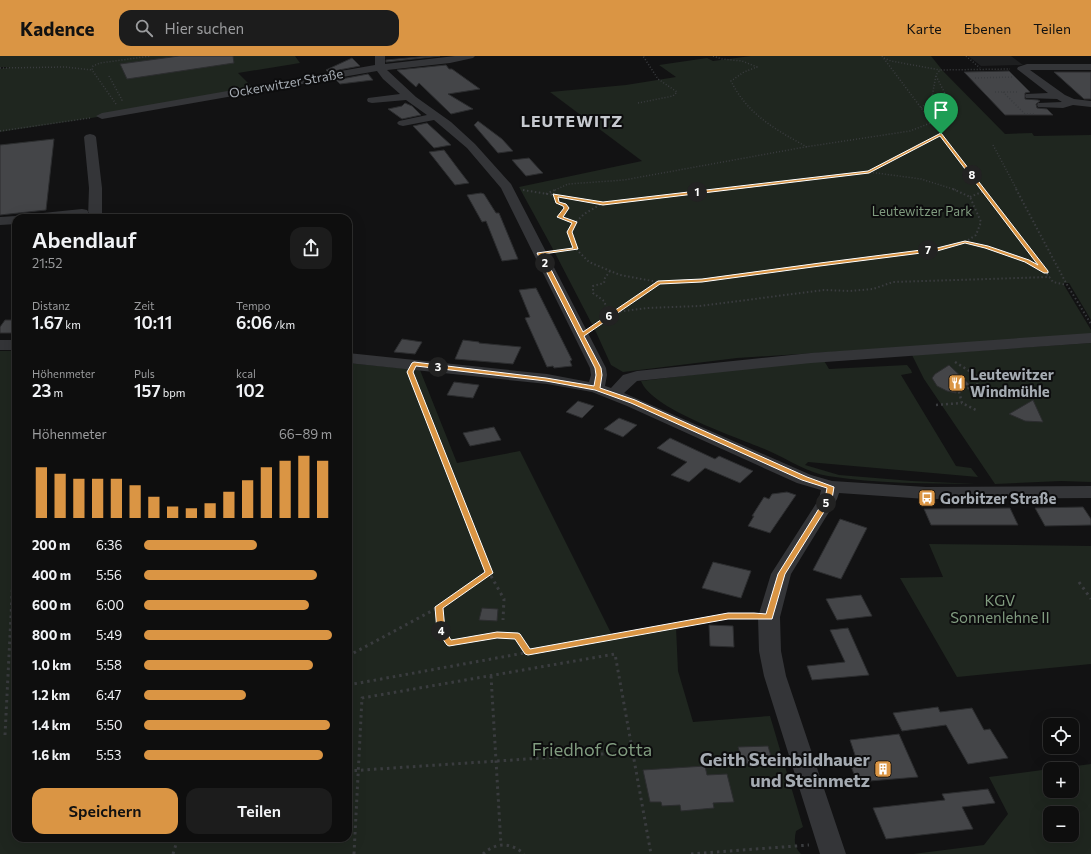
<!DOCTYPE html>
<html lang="de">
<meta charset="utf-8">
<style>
body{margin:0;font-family:Commissioner,sans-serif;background:#1c1c1c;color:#f1f3f6;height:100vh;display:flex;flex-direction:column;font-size:15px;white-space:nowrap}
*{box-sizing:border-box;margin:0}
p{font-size:13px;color:#9b9c9e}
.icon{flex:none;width:22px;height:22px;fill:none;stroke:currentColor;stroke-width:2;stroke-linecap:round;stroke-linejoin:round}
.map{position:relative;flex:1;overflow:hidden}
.side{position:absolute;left:12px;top:158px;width:340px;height:628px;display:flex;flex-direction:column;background:#0e0e0e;border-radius:12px;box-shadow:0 4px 16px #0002,0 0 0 1px #2e2e2e}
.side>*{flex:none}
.controls{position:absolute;left:1043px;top:662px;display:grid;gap:8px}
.controls a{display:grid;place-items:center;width:36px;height:36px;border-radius:8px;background:#0e0e0e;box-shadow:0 4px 16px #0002,0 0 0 1px #2e2e2e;font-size:20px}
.pin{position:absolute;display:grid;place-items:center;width:34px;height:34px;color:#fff;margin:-41px -17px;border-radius:50% 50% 50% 0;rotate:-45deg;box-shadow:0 0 4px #0007}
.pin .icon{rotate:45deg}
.km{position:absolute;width:20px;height:20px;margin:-10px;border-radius:50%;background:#222;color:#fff;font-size:11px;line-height:20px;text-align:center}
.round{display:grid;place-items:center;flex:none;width:42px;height:42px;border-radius:12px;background:#1c1c1c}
.headline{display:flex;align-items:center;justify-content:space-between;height:68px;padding:0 20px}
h1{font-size:22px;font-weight:600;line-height:30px}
.stats{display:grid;grid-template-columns:repeat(3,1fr);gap:6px;height:68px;padding:4px 20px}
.stats div{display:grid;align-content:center}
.stats b{font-size:17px;font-weight:600}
.stats small{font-size:11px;font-weight:400}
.stats p{font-size:11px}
.chart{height:112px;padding:8px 20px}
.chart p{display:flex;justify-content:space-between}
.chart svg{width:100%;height:72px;margin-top:4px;stroke:#da9544;stroke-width:6}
.primary-button{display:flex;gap:8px;margin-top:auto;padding:8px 20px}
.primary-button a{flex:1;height:46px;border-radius:12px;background:#da9544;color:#111;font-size:16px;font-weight:600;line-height:46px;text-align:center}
.primary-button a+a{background:#1c1c1c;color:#f1f3f6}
ul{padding:0 20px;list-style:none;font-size:13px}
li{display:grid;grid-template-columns:64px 48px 1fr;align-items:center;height:30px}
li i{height:10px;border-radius:5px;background:#da9544}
header{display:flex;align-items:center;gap:24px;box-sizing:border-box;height:56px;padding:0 20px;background:#da9544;color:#111}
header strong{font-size:19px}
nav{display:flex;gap:22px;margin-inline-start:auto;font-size:14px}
.search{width:280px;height:36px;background:#1c1c1c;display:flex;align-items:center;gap:10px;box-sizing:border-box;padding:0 14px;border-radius:12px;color:#9b9c9e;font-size:15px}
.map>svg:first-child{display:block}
.built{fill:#1e1f20}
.green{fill:#1f261f;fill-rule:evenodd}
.building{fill:#444548;stroke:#2c2d2f}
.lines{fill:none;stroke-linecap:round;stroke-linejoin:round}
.path-far3{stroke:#3a3c3f;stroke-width:1.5;stroke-dasharray:1 2;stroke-linecap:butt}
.path-far2{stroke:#3a3c3f;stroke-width:2;stroke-dasharray:1.5 2.5;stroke-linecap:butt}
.path-far1{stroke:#3a3c3f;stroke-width:2.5;stroke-dasharray:2 3;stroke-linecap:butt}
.path{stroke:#3a3c3f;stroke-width:3;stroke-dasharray:2.5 4;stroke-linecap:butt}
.minor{fill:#343538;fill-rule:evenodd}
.route{fill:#da9544;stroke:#fff;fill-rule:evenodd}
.labels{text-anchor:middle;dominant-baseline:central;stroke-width:4;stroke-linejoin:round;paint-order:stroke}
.far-street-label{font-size:13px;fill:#a5abb2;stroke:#0d0d0e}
.far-park-label{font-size:13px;fill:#809b7f;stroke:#0d0d0e}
.poi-label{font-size:15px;font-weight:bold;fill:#a5abb2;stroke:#0d0d0e;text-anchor:start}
.park-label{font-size:15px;fill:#809b7f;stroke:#0d0d0e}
.far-district-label{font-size:16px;font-weight:bold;letter-spacing:1px;fill:#c6c9cf;stroke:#0d0d0e}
.near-park-label{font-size:18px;fill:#809b7f;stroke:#0d0d0e}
.near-poi-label{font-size:18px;font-weight:bold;fill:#a5abb2;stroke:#0d0d0e;text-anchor:end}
</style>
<header>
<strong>Kadence</strong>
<div class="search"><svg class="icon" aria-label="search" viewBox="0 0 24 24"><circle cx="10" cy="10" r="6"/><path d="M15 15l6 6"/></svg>Hier suchen</div>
<nav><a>Karte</a><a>Ebenen</a><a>Teilen</a></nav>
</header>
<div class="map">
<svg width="1091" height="798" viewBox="0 0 1091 798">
<rect width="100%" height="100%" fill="#121213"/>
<path class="built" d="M968 0H1011L1023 9 981 10Z"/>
<path class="green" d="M0 0H295L300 7 238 17 255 34 130 56 0 76V13L10 11H0Z
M751 0H931L943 15 1005 78 1032 77 1034 80 1091 79V264L1069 227H1064V229L1091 274V279L737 302 623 316 611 309 596 276 554 195 519 131 642 105 550 36 626 29 676 21 659 9 707 2 713 5Z
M1091 287V426L1061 425 995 428 924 323 912 299Z
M0 295H16V782H348V307L420 314 457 407 520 395 614 583 676 571 678 615 693 666 770 660 803 771 796 775C794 784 794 791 801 798H0Z
M823 303 829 313 907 309 911 314 912 317 901 319 956 410 971 412 978 421 808 406 805 409 839 419 912 425 976 428C927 427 876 428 828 420 809 417 787 403 769 395 740 382 652 354 641 325Z
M929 488 1091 490V608L957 621 900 522 943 521Z
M1091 708V798H913L984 789 1008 758 989 721 1050 713V735H1072V713H1053ZM1050 757H1072V779H1050Z"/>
<path class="building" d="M179 0H233L234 7 127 23 120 8Z
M430 0H440L386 6V4Z
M352 2 360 10 328 16 326 14Z
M446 9 449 13H452L480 33 448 38 473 53 451 58 419 27 416 31 397 14Z
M1009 15 1030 36 1025 37V43L1038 44 1040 45 1036 48 1037 52 1047 53 1053 59H1005L964 16Z
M1054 16H1091V43H1084Z
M368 18 373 24 340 28 336 24Z
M405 47 412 50 421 59 402 63 388 53 402 50Z
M478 65 502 83 513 95 498 97 474 69Z
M427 67 451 89 434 92 413 70Z
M54 83 46 154 0 159V89Z
M444 94 459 114 469 127 455 129 429 96Z
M529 102 540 114 543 117 526 120 512 104Z
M481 137 484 138 496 157H499L518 203 502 205 486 165 482 166 467 139Z
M536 232 572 304 570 305 572 310 554 312 553 310 547 311 525 262 530 261 519 234Z
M5 264H16V277H0V271Z
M402 283 422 286 415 298 394 296Z
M463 284 479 286V287L521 291 513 308 455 303Z
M949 309 970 329 956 331V337L947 335 937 330 932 322 935 318Z
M454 326 479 329 473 342 447 339Z
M1033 344 1043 366 1025 365 1009 358Z
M578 345 594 350 582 362 566 356Z
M619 362 637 369 623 381 604 373Z
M494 371 501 384 470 390 463 377Z
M670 382 715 403 719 400 753 415 740 427 705 412 689 426 671 419 687 406 657 392Z
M787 436 796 439 770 477 748 470 754 460H752L764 441 769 443 772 438Z
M1083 451 1091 463V469L1045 470 1035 452Z
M1010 452 1018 469H931L924 453Z
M840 463 867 472 841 523 813 514Z
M713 506 751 515 741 542 702 532Z
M861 539 872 560 837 564 826 543Z
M482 552 498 553 497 565 479 564Z
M709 569 733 570 734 591 710 590Z
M848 572 869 619 812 624 807 610 845 606 830 574Z
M938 651 940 656 972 652 984 674 990 673 1008 702 968 708 946 669 902 675 893 657Z
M899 678 918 721 857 726 849 705H857L850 684Z
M768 690 773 707 743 708 738 691Z
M705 710 707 719 727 718 734 746 713 747 714 752 681 755 680 749 662 750 661 746H650L643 714Z
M988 733 995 747 962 751 973 773 886 783 873 752 945 744 942 738Z"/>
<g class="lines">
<path class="path-far3" d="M713 0 722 3 742 5 757 11 744 16 731 25C747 58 776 74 807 91
M882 0 983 134
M966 0 980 12
M884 2 891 5 940 14
M0 12 65 11 92 14
M109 20 122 44 120 45
M936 20 953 53 946 69 937 72
M975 22 1014 21
M995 36H1019
M1003 36 1025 58H1035
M638 47 673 40 677 36 658 23 643 0
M116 48 92 14 93 10 100 7 151 0
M921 52 932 41 936 19 940 14 1010 13
M0 75 90 62
M993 89 1017 134
M870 115 941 78
M555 134 568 128 624 124 805 91 910 75 933 66
M715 134 869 116 921 123 956 134"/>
<path class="path-far2" d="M723 133 603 147 584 158 576 166 570 176 576 193 589 206 620 219 658 226 702 224 937 193 965 186 976 179 981 166 970 141 953 133
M1016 133 1066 227 1091 268
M523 134 603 147
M984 135 1053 226 1067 229
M546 138 557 133
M555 140 557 146 565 149 566 152 560 161 574 166
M970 141 984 135 982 133
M965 186 1006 197 1044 215
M553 195 576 193
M610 215 605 222 604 227 593 230V237L604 245 610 260
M616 256 647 252 700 250 824 234 850 235 873 233 893 226 1050 221
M593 271 658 226"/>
<path class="path-far1" d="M955 306 979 321 978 328 970 332H958L962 347 976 354
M412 321 492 521
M936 349 962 347
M13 521 16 453
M482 521 489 517"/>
<path class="path" d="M491 520 504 543 503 564
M1079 526 1091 543
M439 551 441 575 449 587 497 579 518 580 528 596
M348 600 439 551 484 520
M491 620 501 789
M348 629 728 560H751
M5 679 13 520
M348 715 632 696
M173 798 178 782
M354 798 362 642 615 598 651 798
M483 798C496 786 511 786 524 798
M691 798 809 789"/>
<path class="minor" d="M375 0H385V8L455 0H475L473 2 450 7 387 14 416 41 451 66 475 88 511 128 606 312 607 319 605 330 611 332 623 319 637 315 811 297 1091 277V287L811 307 637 325 624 337 811 419 832 425 926 431 1091 430V442L926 443 839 437 837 443 791 518 780 561 781 595 786 620 846 798H820L764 620 759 595 758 561 771 518 819 443 821 434 797 427 627 350 592 336 547 328 348 307V297L547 318 589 326 591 319 590 312 501 132 467 92 434 64 403 70 399 69 397 67 399 65 427 59 406 44 372 47 368 46 367 44 368 42 400 38 383 23 377 15 102 63 96 60 102 57 375 9Z
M1027 8H1091V14H1030L1065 39 1074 43 1091 45V51L1073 49 1063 52 1038 51 1037 49 1038 47 1062 46 1057 43 1026 42 1025 40 1026 38 1048 37 1017 13 1018 11Z
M90 78 94 79 96 81 102 132V162H88L89 132 84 81 86 79Z
M82 153 87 154 89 157 87 160 71 162H26L28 159 33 158Z
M16 160 21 162H16V168L0 169V161Z
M0 284H16V294H0Z"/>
</g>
<path class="route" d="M941 77 1048 215V217H1044L1025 206 985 192 965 187 937 195 820 210 702 226 660 228 584 280 601 312 602 319 600 332 635 344 807 421 834 431 832 443 785 518 772 563H728L528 599 525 598 515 583 497 582 449 590 447 589 437 575 435 551 485 516 407 316 412 307 414 306 546 322 594 330 596 319 595 312 537 197 573 192 567 176 572 167 557 161 564 152 563 150 556 147 553 138 603 146 868 115ZM940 80 1038 209 1029 204 988 190 965 185 937 192 820 207 702 223 658 225 583 276 543 198 578 193 572 176 577 166 563 161 569 152 566 148 559 146 558 141 603 149 869 117ZM416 310 546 325 595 334 631 347 802 424 827 432 825 443 778 518 766 558 754 557H728L530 593 520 578 518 577 497 576 451 584 445 574 443 552 493 517 413 316Z"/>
<defs>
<symbol id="restaurant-square" viewBox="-11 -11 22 22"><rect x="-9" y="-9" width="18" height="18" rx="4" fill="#da9544" stroke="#0d0d0e"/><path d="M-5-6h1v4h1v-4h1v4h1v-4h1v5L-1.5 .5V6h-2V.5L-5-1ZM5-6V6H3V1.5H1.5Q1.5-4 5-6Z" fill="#fff"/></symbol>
<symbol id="bus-square" viewBox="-11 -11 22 22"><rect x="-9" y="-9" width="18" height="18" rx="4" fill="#da9544" stroke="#0d0d0e"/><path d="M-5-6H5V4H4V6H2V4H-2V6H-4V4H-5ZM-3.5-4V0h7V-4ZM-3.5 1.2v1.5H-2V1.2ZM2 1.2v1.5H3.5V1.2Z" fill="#fff"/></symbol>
<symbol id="building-square" viewBox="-11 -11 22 22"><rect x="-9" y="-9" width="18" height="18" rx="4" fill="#da9544" stroke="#0d0d0e"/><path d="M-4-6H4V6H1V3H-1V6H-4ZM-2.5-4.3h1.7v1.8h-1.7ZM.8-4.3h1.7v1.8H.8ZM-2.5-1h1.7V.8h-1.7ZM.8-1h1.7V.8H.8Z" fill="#fff"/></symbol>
</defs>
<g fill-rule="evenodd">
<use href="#restaurant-square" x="947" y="317" width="20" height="20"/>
<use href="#bus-square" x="917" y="432" width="20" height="20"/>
<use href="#building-square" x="873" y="703" width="20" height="20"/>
</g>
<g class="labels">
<g class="far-street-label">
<text transform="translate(286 27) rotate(-10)">Ockerwitzer Straße</text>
</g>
<g class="far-park-label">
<text x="922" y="155">Leutewitzer Park</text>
</g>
<g class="poi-label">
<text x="970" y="318">Leutewitzer<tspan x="970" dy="17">Windmühle</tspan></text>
<text x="940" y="442">Gorbitzer Straße</text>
</g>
<g class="park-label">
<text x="1000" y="544">KGV<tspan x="1000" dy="17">Sonnenlehne II</tspan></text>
</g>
<g class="far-district-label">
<text x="572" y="64">LEUTEWITZ</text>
</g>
<g class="near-park-label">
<text x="592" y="693">Friedhof Cotta</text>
</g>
<g class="near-poi-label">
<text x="870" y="703">Geith Steinbildhauer<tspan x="870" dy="21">und Steinmetz</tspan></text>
</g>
</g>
</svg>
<div class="controls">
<a><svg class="icon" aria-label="locate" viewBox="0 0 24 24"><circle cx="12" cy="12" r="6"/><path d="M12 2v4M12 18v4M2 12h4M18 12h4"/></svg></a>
<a>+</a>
<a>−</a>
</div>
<div class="pin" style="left:941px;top:78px;background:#1e9e55"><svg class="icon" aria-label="arrive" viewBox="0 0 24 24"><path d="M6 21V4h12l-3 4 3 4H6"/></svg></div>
<b class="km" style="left:697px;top:136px">1</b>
<b class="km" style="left:545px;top:207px">2</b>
<b class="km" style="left:438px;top:311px">3</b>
<b class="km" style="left:441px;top:575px">4</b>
<b class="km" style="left:826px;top:447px">5</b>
<b class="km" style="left:609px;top:260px">6</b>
<b class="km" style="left:928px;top:194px">7</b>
<b class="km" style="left:972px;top:119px">8</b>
<section class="side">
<div class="headline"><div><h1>Abendlauf</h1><p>21:52</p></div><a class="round"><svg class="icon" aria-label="share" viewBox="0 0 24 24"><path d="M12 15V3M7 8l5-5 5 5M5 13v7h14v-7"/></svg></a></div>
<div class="stats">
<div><p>Distanz</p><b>1.67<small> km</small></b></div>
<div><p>Zeit</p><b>10:11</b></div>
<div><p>Tempo</p><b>6:06<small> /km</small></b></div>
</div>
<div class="stats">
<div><p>Höhenmeter</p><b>23<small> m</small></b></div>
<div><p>Puls</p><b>157<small> bpm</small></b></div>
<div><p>kcal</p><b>102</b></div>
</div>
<div class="chart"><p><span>Höhenmeter</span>66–89 m</p>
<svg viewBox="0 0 160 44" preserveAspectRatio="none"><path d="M5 44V13M15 44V17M25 44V20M35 44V20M45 44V20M55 44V24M65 44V31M75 44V37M85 44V38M95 44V35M105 44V28M115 44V21M125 44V13M135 44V9M145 44V6M155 44V9"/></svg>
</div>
<ul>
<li><b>200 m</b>6:36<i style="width:60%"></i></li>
<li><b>400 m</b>5:56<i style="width:92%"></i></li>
<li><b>600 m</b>6:00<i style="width:88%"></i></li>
<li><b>800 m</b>5:49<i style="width:100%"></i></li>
<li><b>1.0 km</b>5:58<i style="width:90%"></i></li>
<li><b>1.2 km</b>6:47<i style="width:54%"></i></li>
<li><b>1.4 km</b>5:50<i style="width:99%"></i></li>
<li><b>1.6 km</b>5:53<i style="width:95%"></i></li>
</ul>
<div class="primary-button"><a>Speichern</a><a>Teilen</a></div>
</section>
</div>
